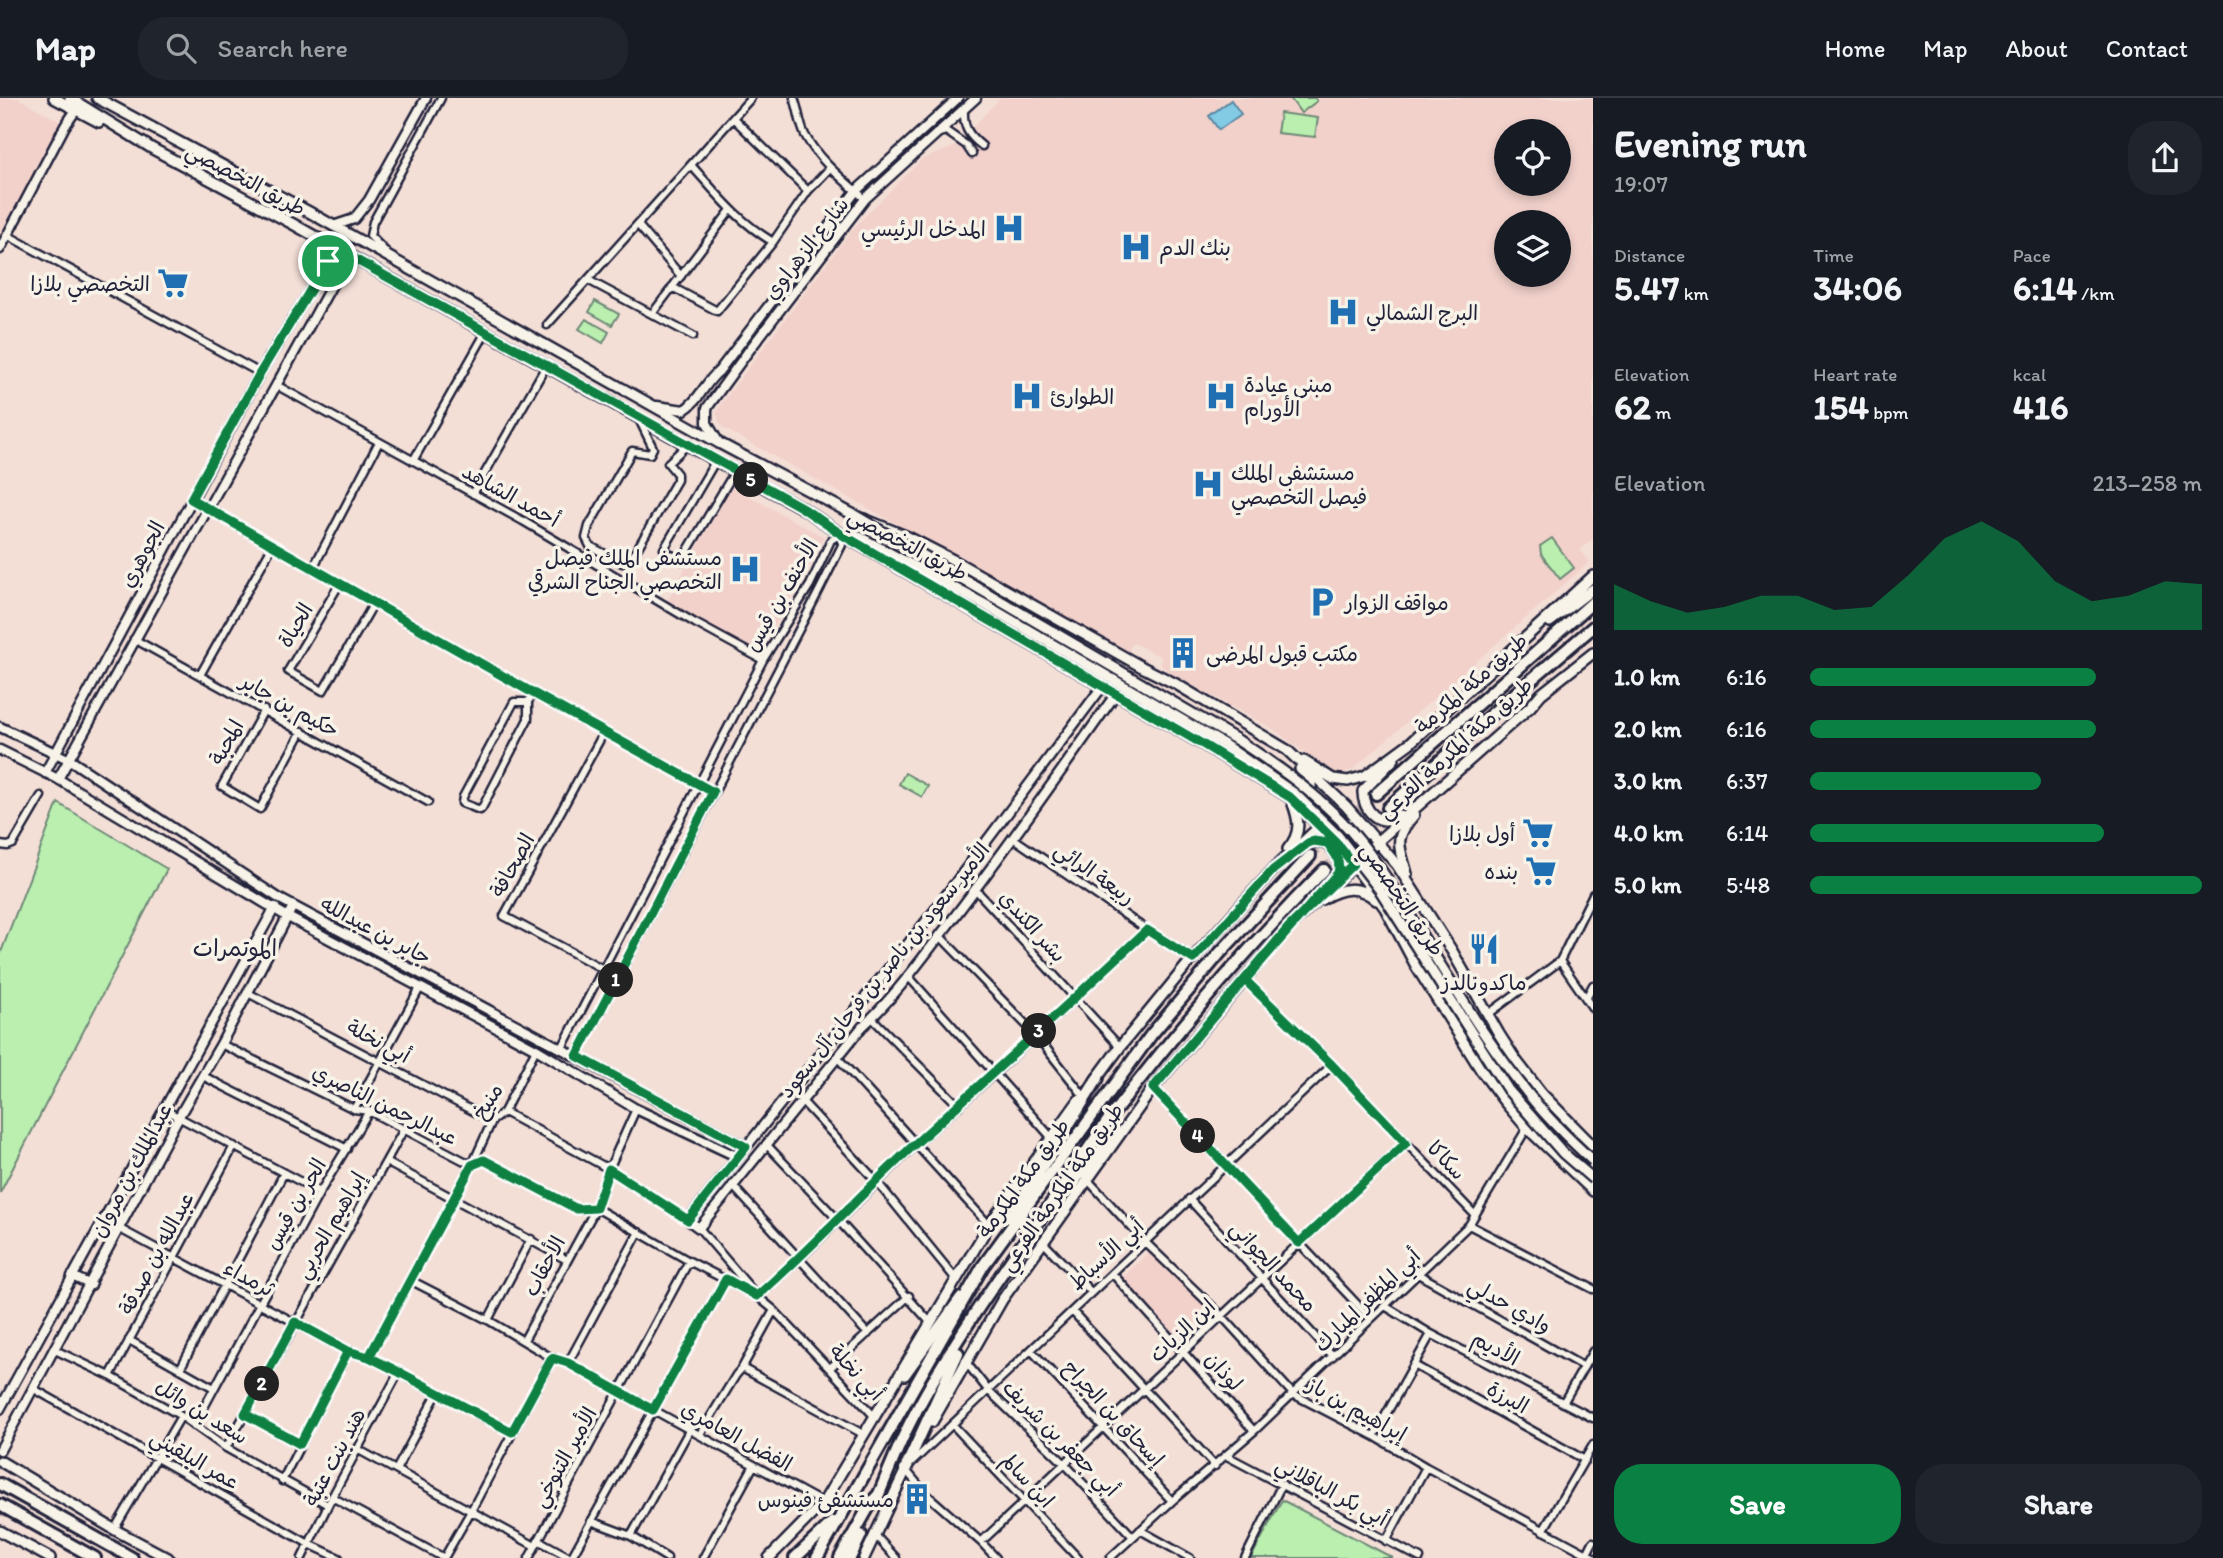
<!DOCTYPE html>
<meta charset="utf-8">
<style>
body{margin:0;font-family:Itim,"Playpen Sans Arabic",sans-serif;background:#20242c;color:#f1f3f6;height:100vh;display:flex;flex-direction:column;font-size:26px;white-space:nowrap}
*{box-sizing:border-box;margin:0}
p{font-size:23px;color:#9ea1a6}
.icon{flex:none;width:38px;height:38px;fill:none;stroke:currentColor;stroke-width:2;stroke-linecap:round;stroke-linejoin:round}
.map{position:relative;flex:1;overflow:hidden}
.details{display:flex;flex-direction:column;background:#171b24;width:630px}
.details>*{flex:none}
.buttons{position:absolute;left:1494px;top:21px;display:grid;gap:14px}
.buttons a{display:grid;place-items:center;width:77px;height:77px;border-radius:50%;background:#171b24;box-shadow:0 4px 10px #0003;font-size:35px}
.pin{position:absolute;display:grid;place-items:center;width:60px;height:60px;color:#fff;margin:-30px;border:4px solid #fff;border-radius:50%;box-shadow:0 2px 7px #0007}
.km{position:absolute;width:35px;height:35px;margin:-18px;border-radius:50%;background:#222;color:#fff;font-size:19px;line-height:35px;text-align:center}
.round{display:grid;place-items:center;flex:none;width:74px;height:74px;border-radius:28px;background:#20242c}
.head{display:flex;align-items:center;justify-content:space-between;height:119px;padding:0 21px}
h1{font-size:38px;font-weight:800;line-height:52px}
.figures{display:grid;grid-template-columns:repeat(3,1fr);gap:10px;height:119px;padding:7px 21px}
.figures div{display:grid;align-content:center}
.figures b{font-size:35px;font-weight:800}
.figures small{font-size:19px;font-weight:400}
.figures p{font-size:19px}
.chart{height:196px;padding:14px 21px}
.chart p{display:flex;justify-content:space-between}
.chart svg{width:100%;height:126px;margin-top:7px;fill:#0b8043;opacity:.7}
.cta{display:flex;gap:14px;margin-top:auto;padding:14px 21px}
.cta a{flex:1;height:80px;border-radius:28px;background:#0b8043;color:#fff;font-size:28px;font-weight:800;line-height:80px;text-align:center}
.cta a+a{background:#20242c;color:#f1f3f6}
ul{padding:0 21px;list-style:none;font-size:23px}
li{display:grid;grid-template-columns:112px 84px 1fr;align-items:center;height:52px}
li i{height:18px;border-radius:9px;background:#0b8043}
header{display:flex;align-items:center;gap:42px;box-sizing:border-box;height:98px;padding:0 35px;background:#171b24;border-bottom:2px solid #363941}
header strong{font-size:33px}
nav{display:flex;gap:38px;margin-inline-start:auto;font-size:24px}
.search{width:490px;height:63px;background:#20242c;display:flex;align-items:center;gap:18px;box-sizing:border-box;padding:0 24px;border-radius:28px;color:#9ea1a6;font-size:26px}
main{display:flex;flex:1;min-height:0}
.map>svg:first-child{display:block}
.built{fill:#f2d1cb;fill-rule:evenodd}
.green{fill:#baefb0;stroke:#6e8876;stroke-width:2}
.water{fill:#83cae5;stroke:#5c87a1;stroke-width:2}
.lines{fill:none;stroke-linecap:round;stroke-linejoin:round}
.highway-tunnel{stroke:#cab9b8;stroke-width:10;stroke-dasharray:10 5;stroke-linecap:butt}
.street-casing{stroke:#22223b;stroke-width:11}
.secondary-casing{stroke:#22223b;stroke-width:13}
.primary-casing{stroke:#22223b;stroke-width:14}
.highway-casing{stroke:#22223b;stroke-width:16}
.street{stroke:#f7f3e8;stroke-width:6}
.secondary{stroke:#f7f3e8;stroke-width:8}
.primary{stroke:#f7f3e8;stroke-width:9}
.highway{stroke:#f7f3e8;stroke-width:10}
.primary-bridge-casing{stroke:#22223b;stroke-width:14;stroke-linecap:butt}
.primary-bridge{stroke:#f7f3e8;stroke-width:9}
.route-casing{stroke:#fff;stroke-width:14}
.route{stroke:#0b8043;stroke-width:9}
.labels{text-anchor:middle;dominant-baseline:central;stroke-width:7;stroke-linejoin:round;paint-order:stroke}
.street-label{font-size:21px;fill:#22223b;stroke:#f7f3e8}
.poi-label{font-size:21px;fill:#22223b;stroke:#f7f3e8;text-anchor:start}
.neighbourhood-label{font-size:23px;fill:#22223b;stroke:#f7f3e8}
</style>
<header>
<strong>Map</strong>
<div class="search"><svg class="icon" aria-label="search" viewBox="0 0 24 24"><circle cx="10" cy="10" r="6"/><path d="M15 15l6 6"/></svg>Search here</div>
<nav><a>Home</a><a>Map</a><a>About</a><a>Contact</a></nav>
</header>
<main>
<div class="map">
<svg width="1593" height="1460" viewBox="0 0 1593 1460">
<rect width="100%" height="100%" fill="#f4dfd7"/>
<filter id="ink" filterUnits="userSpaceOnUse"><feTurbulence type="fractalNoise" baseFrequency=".0143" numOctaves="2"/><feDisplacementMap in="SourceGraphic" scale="14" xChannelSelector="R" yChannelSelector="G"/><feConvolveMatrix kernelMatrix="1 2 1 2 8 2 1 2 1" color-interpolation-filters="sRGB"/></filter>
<g filter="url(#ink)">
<path class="built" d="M0 0H18L63 25 0 138Z
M1000 0H1593V441L1580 452 1590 464 1352 672 1341 676 1332 675 1270 629 1170 576 1161 567V559L1133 545 1128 553 1052 512 723 330 720 326 716 314 721 306 855 128 922 61 954 49ZM1507 33H1559V86H1507ZM1507 124H1559V177H1507Z
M730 388 824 439 759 556 667 503Z
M1152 1151 1211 1214 1180 1244 1122 1180Z"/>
<path class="green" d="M1290 0H1315L1317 3 1301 15Z
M1280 15 1318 20 1315 39 1277 35Z
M595 203 619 216 612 227 589 214Z
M586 221 609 234 603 245 579 231Z
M1552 440 1574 470 1560 481 1541 456 1540 448Z
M905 675 928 688 922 699 899 686Z
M58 705 167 771 0 1095V857Z
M1282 1402 1393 1460H1251Z"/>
<path class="water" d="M1231 2 1241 16 1219 32 1209 18Z"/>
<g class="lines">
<path class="highway-tunnel" d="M1310 758 1376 696
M1324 772 1388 710"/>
<defs>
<path id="street" d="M794 0C799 12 799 25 805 37 819 63 844 82 865 101
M964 11C963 29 968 37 982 48
M733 20 808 93
M939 35 946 33 966 47 972 56
M691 67C718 97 738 123 773 144
M638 127 681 178
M7 137 260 275
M386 154 370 138 373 124 441 0
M588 182 693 238
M672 189 717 213 773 144 808 93 830 70
M652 216 730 113
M547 227 751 0
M276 287 523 423 695 525 763 562
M638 319 653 350 650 356 632 353 589 428 586 440 590 448 622 465H629L677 382V376L668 365 687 347
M716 362 664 451 667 455 682 462 735 373
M413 363 486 234
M473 396 546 268
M191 401 533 595 713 694
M313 470 379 344
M340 485 288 573 323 593 374 505
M134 541 428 704
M200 577 273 447
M528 604H514L463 699 462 705 480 712 482 710 528 621V604L533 595
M264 612 222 688 260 711 302 633
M1013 740 1147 832 1193 861
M0 747 8 748 13 746 41 698
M976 792 1120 949
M940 838 1035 936 1083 997
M1560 863 1593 911
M603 871 504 818 604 634
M908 878 1051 1039
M1245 882 1332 967 1475 1117
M248 895 492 1023
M1586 900 1593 887
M1487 917 1560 863 1593 796
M872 920 959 1008
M221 946 354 1011 369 1013 472 1067 484 1062 577 1111 596 1110 689 1163 757 1198 800 1160 915 1047 995 975 1147 832
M562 950 763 562 810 487 831 442 841 436 842 447 819 493 577 958
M837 959 989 1127
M203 978 347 1051
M1153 990 1371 1221
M801 1002 877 1084 955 1180
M354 1011 420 890
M165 1012 320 1094
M504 1014 609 1071 688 1122
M766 1046 838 1122 929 1223
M386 1064 567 1162
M1087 1081 1145 1144 1222 1218 1293 1296 1374 1338 1426 1369 1593 1459
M732 1087 868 1236
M1189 1101 1333 1258
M1469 1127 1593 1191
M699 1130 757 1198 774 1212 875 1319
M120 1131 348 1253 369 1259 512 1334
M1042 1143 1091 1194
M1112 1175 1254 1333
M1418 1176 1584 1269
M412 1183 488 1222 552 1260 568 1265 823 1405
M1385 1208 1431 1236 1593 1320
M1072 1213 1215 1368
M488 1222 531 1141
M129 1242 214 1290
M524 1242 596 1110 609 1071 636 1011
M55 1252 110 1278 181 1318 226 1350 328 1407
M1031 1252 1172 1403
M369 1259 472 1067 492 1023 504 1014 536 951
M965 1263 988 1292 1064 1365 1133 1439
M568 1265 639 1134
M1414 1267 1585 1362
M742 1270 863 1336
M830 1270 909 1198
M180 1271 284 1075
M110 1278 234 1048
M34 1291 309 1446 339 1460
M1563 1305 1593 1253
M245 1316 300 1346
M953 1327 1078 1460
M194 1328 320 1094 369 1013
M700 1336 736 1277 742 1270 774 1212
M1374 1338 1431 1236
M226 1350 404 1031
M357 1351 535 1448
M1227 1358 1420 1460
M396 1372 438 1294
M282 1383 348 1253
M332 1399 444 1460
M591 1423 631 1438 667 1460
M114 1432 181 1318
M1140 1432 1190 1460
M1543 1433 1593 1347
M874 1436 896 1460
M631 1438 690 1331
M538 1442 571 1460
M1386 1443 1426 1369
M981 1444 1406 1045
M1586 1458 1593 1444
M302 1460 332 1399 399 1274
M444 1460 471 1413 552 1260
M529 1460 689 1163
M571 1460 726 1181
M703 1460 754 1367
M996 1460 981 1444 925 1395 905 1371 1332 967
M1110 1460 1172 1403 1254 1333 1469 1127 1527 1030
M1245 1460 1282 1386"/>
<path id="secondary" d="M333 128 354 121 369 102 426 0
M0 151 65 28 76 12
M657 308 684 312C700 302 705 284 719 273L856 93 958 0
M719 345 707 325V310L747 255 865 101 976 0
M1102 589 935 812 688 1122 699 1130 862 929C893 901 919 864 945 831 1004 755 1059 676 1115 597
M0 629 70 662 280 801 746 1049
M0 652 58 681 288 819 536 951 636 1011 738 1059
M45 675 260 275 328 163 326 145
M58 681 339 174 356 162
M72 1178 91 1187
M0 1311 275 809
M0 1352 178 1020 221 946 293 808"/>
<path id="primary" d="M54 0 99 24
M70 0 153 51 293 126 687 347 804 411
M97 0 309 114 719 345 854 417 908 439 953 462 1142 569 1176 586 1287 652 1346 708 1397 767 1452 853 1499 936 1515 961 1542 996 1593 1048
M801 409 841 436 1204 647 1291 700 1336 744 1367 785 1385 810 1416 868 1481 972 1504 1003 1527 1030 1593 1093
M1550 524 1593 491
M1394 661 1363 693C1362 712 1381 732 1399 717
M1304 663 1333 681 1348 683 1365 678 1410 645 1593 478
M1293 701 1301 700 1311 690V686L1300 671
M1301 750C1321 737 1334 746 1340 767L1333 782
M1288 751C1302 734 1299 722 1292 703
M1407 776C1400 748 1392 742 1414 717
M1322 801C1341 790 1358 786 1376 802
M1095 983 1120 949 1187 867 1273 772 1320 728 1336 724 1349 725 1367 736
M1056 1105 1101 1052
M905 1277 960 1200
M932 1324 1002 1202 1153 990 1289 829 1378 743 1530 609 1541 596 1593 555
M0 1363 117 1433 168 1460
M0 1433 50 1460
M769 1460 823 1405 989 1127 1079 1002
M864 1460 908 1367"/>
<path id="highway" d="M1376 696 1593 504
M1388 710 1504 605 1593 529
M1010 1120 1098 980
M905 1371 958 1255
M0 1386 132 1460
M0 1407 95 1460
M795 1460 833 1424
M817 1460 983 1168 1151 937 1220 855 1310 758
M840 1460 871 1405 879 1396C889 1372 899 1346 911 1323 951 1245 1004 1172 1055 1100 1074 1073 1092 1044 1112 1017 1178 931 1248 849 1324 772
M850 1460 861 1437"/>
</defs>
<use href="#street" class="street-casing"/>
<use href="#secondary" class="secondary-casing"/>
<use href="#primary" class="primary-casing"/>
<use href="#highway" class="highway-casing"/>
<use href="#street" class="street"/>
<use href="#secondary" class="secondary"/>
<use href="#primary" class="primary"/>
<use href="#highway" class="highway"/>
<defs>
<path id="primary-bridge" d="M854 417 1239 643C1279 669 1318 697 1351 733 1384 771 1407 814 1434 857 1464 905 1494 954 1530 998 1549 1022 1571 1043 1593 1063
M852 435 982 505 1223 646 1295 696 1338 738 1380 792 1508 992 1563 1055 1593 1081"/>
</defs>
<use href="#primary-bridge" class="primary-bridge-casing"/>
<use href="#primary-bridge" class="primary-bridge"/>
</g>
</g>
<g class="lines" filter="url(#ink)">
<defs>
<path id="route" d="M328 163 260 275 191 401 533 595 713 694 577 958 746 1049 688 1122 609 1071 596 1110 577 1111 484 1062 472 1067 369 1259 348 1253 300 1346 245 1316 295 1224 348 1253 369 1259 399 1274 512 1334 552 1260 568 1265 653 1312 726 1181 757 1198C812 1150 861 1096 915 1046 993 975 1071 904 1147 832L1193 861 1273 772 1308 745 1314 743 1327 745C1335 755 1341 762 1338 775L1245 882 1332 967 1406 1045 1299 1145 1153 990 1289 829 1353 766 1336 744 1291 700 1204 647 841 436 801 409 326 145 328 163"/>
</defs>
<use href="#route" class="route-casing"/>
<use href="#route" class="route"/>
</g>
<defs>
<symbol id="hospital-bare" viewBox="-9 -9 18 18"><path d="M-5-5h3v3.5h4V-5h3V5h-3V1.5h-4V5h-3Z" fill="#1f6fb2" stroke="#f7f3e8" stroke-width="2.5" paint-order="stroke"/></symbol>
<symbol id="supermarket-bare" viewBox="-9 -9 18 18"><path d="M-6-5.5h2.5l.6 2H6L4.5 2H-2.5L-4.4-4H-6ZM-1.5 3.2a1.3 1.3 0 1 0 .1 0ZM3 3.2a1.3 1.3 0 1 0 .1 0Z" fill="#1f6fb2" stroke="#f7f3e8" stroke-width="2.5" paint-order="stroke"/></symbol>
<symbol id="parking-bare" viewBox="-9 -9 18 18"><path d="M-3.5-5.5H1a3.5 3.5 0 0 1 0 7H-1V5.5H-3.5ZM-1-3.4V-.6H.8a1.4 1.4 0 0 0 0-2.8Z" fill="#1f6fb2" stroke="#f7f3e8" stroke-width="2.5" paint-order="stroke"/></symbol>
<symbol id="building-bare" viewBox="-9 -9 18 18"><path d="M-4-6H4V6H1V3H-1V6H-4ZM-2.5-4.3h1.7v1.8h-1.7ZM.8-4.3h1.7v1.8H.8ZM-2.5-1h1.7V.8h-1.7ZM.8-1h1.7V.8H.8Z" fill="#1f6fb2" stroke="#f7f3e8" stroke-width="2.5" paint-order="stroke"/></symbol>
<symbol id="restaurant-bare" viewBox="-9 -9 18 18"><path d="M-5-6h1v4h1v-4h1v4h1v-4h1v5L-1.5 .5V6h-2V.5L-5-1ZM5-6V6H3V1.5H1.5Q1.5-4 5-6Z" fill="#1f6fb2" stroke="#f7f3e8" stroke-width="2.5" paint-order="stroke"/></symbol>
</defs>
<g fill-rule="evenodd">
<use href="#hospital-bare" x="987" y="108" width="44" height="44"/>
<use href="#hospital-bare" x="1114" y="127" width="44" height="44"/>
<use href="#supermarket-bare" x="151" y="163" width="44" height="44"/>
<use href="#hospital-bare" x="1321" y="192" width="44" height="44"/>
<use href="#hospital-bare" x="1005" y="276" width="44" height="44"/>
<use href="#hospital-bare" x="1199" y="276" width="44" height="44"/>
<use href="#hospital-bare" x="1186" y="364" width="44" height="44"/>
<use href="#hospital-bare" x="723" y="449" width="44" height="44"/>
<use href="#parking-bare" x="1300" y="482" width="44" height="44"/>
<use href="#building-bare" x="1161" y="533" width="44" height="44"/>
<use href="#supermarket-bare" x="1516" y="713" width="44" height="44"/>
<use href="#supermarket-bare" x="1519" y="751" width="44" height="44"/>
<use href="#restaurant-bare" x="1462" y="829" width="44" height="44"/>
<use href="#building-bare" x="895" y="1379" width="44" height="44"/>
</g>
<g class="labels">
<g class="street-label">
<text transform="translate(246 81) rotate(28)">طريق التخصصي</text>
<text transform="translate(806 150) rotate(-52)">شارع الزهراوي</text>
<text transform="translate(511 397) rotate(29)">أحمد الشاهد</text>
<text transform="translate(908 446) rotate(28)">طريق التخصصي</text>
<text transform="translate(142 456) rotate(-62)">الجوهري</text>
<text transform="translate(781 497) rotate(-60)">الأحنف بن قيس</text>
<text transform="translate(295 527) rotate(-59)">الحياة</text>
<text transform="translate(1471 585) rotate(-41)">طريق مكة المكرمة</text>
<text transform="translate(290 607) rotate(29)">حكيم بن جابر</text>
<text transform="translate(226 644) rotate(-61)">المحبة</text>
<text transform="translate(1455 650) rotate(-42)">طريق مكة المكرمة الفرعي</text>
<text transform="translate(512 767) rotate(-61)">الصحافة</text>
<text transform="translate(1095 775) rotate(35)">ربيعة الرائي</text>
<text transform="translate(1403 801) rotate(56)">طريق التخصصي</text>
<text transform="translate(1033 828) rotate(48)">بشر الكندي</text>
<text transform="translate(376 832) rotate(28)">جابر بن عبدالله</text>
<text transform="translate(884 872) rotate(-51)">الأمير سعود بن ناصر بن فرحان آل سعود</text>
<text transform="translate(379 943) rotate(28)">أبي نخلة</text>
<text transform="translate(487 1003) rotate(-57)">منيخ</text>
<text transform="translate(385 1006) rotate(26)">عبدالرحمن الناصري</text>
<text transform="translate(1447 1062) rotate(46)">سكاكا</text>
<text transform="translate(131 1072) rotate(-62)">عبدالملك بن مروان</text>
<text transform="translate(1023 1080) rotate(-54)">طريق مكة المكرمة</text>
<text transform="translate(1061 1089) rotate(-55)">طريق مكة المكرمة الفرعي</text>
<text transform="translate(295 1106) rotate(-60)">الحر بن قيس</text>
<text transform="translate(330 1127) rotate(-60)">إبراهيم الحربي</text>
<text transform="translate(156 1155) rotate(-62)">عبدالله بن صدقة</text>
<text transform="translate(1106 1156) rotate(-43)">أبي الأسباط</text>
<text transform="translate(544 1168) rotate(-62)">الأحقاب</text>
<text transform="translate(1274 1168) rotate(47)">محمد الجواني</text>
<text transform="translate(249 1180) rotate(28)">ثرمداء</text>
<text transform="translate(1367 1202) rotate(-44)">أبي المظفر المبارك</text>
<text transform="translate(1510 1207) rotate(29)">وادي حدلي</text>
<text transform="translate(1182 1232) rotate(-43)">ابن الزيات</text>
<text transform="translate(1496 1250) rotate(28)">الأديم</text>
<text transform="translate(1224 1273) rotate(48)">لوذان</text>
<text transform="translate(857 1274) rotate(47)">أبي نخلة</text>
<text transform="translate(1508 1299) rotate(29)">البرزة</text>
<text transform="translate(1357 1311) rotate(29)">إبراهيم بن باز</text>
<text transform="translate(202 1313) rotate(32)">سعد بن وائل</text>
<text transform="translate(1114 1315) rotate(47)">إسحاق بن الجراح</text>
<text transform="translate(737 1338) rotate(29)">الفضل العامري</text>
<text transform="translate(1061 1340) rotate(45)">أبي جعفر بن شريف</text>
<text transform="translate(334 1359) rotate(-62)">هند بنت عتبة</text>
<text transform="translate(564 1359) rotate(-61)">الأمير التنوخي</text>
<text transform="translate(195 1361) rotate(30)">عمر البلقيني</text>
<text transform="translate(1028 1382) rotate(47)">ابن سالم</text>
<text transform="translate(1332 1393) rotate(28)">أبي بكر الباقلاني</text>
</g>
<g class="poi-label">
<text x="986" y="130" text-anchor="end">المدخل الرئيسي</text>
<text x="1159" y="149">بنك الدم</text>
<text x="150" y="185" text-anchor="end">التخصصي بلازا</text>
<text x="1366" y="214">البرج الشمالي</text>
<text x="1244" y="286">مبنى عيادة<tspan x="1244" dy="24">الأورام</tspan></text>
<text x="1050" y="298">الطوارئ</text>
<text x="1231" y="374">مستشفى الملك<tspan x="1231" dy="24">فيصل التخصصي</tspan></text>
<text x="722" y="459" text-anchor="end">مستشفى الملك فيصل<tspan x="722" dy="24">التخصصي الجناح الشرقي</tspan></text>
<text x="1345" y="504">مواقف الزوار</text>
<text x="1206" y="555">مكتب قبول المرضى</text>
<text x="1515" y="735" text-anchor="end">أول بلازا</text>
<text x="1518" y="773" text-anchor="end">بنده</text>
<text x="1484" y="884" text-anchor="middle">ماكدونالدز</text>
<text x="894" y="1401" text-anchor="end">مستشفئ فينوس</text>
</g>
<g class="neighbourhood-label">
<text x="235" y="850">الموتمرات</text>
</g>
</g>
</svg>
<div class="buttons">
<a><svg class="icon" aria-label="locate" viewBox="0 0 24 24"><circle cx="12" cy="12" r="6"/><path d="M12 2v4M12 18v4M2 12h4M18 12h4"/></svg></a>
<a><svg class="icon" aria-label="layers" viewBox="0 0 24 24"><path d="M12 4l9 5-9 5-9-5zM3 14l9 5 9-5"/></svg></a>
</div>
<div class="pin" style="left:328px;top:163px;background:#1e9e55"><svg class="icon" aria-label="arrive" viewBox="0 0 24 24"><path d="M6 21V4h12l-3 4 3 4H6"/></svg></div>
<b class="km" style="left:616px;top:882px">1</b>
<b class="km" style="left:262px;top:1286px">2</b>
<b class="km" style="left:1039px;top:933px">3</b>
<b class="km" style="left:1198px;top:1038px">4</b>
<b class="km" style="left:751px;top:382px">5</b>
</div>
<section class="details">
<div class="head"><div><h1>Evening run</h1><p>19:07</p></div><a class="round"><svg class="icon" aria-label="share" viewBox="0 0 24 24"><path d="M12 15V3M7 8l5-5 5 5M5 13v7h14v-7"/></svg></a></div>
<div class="figures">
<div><p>Distance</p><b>5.47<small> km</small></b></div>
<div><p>Time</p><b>34:06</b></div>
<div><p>Pace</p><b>6:14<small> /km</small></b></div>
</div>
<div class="figures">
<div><p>Elevation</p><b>62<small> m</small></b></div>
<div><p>Heart rate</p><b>154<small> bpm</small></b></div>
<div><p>kcal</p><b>416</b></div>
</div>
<div class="chart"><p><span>Elevation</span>213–258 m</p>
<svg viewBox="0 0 160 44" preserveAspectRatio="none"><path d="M0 44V28L10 34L20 38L30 36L40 32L50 32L60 37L70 36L80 25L90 12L100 6L110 13L120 27L130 34L140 32L150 27L160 28V44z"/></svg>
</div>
<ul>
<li><b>1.0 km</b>6:16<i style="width:73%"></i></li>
<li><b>2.0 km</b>6:16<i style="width:73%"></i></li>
<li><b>3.0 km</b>6:37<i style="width:59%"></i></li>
<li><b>4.0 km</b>6:14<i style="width:75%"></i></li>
<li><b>5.0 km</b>5:48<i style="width:100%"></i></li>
</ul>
<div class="cta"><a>Save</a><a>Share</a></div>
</section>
</main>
